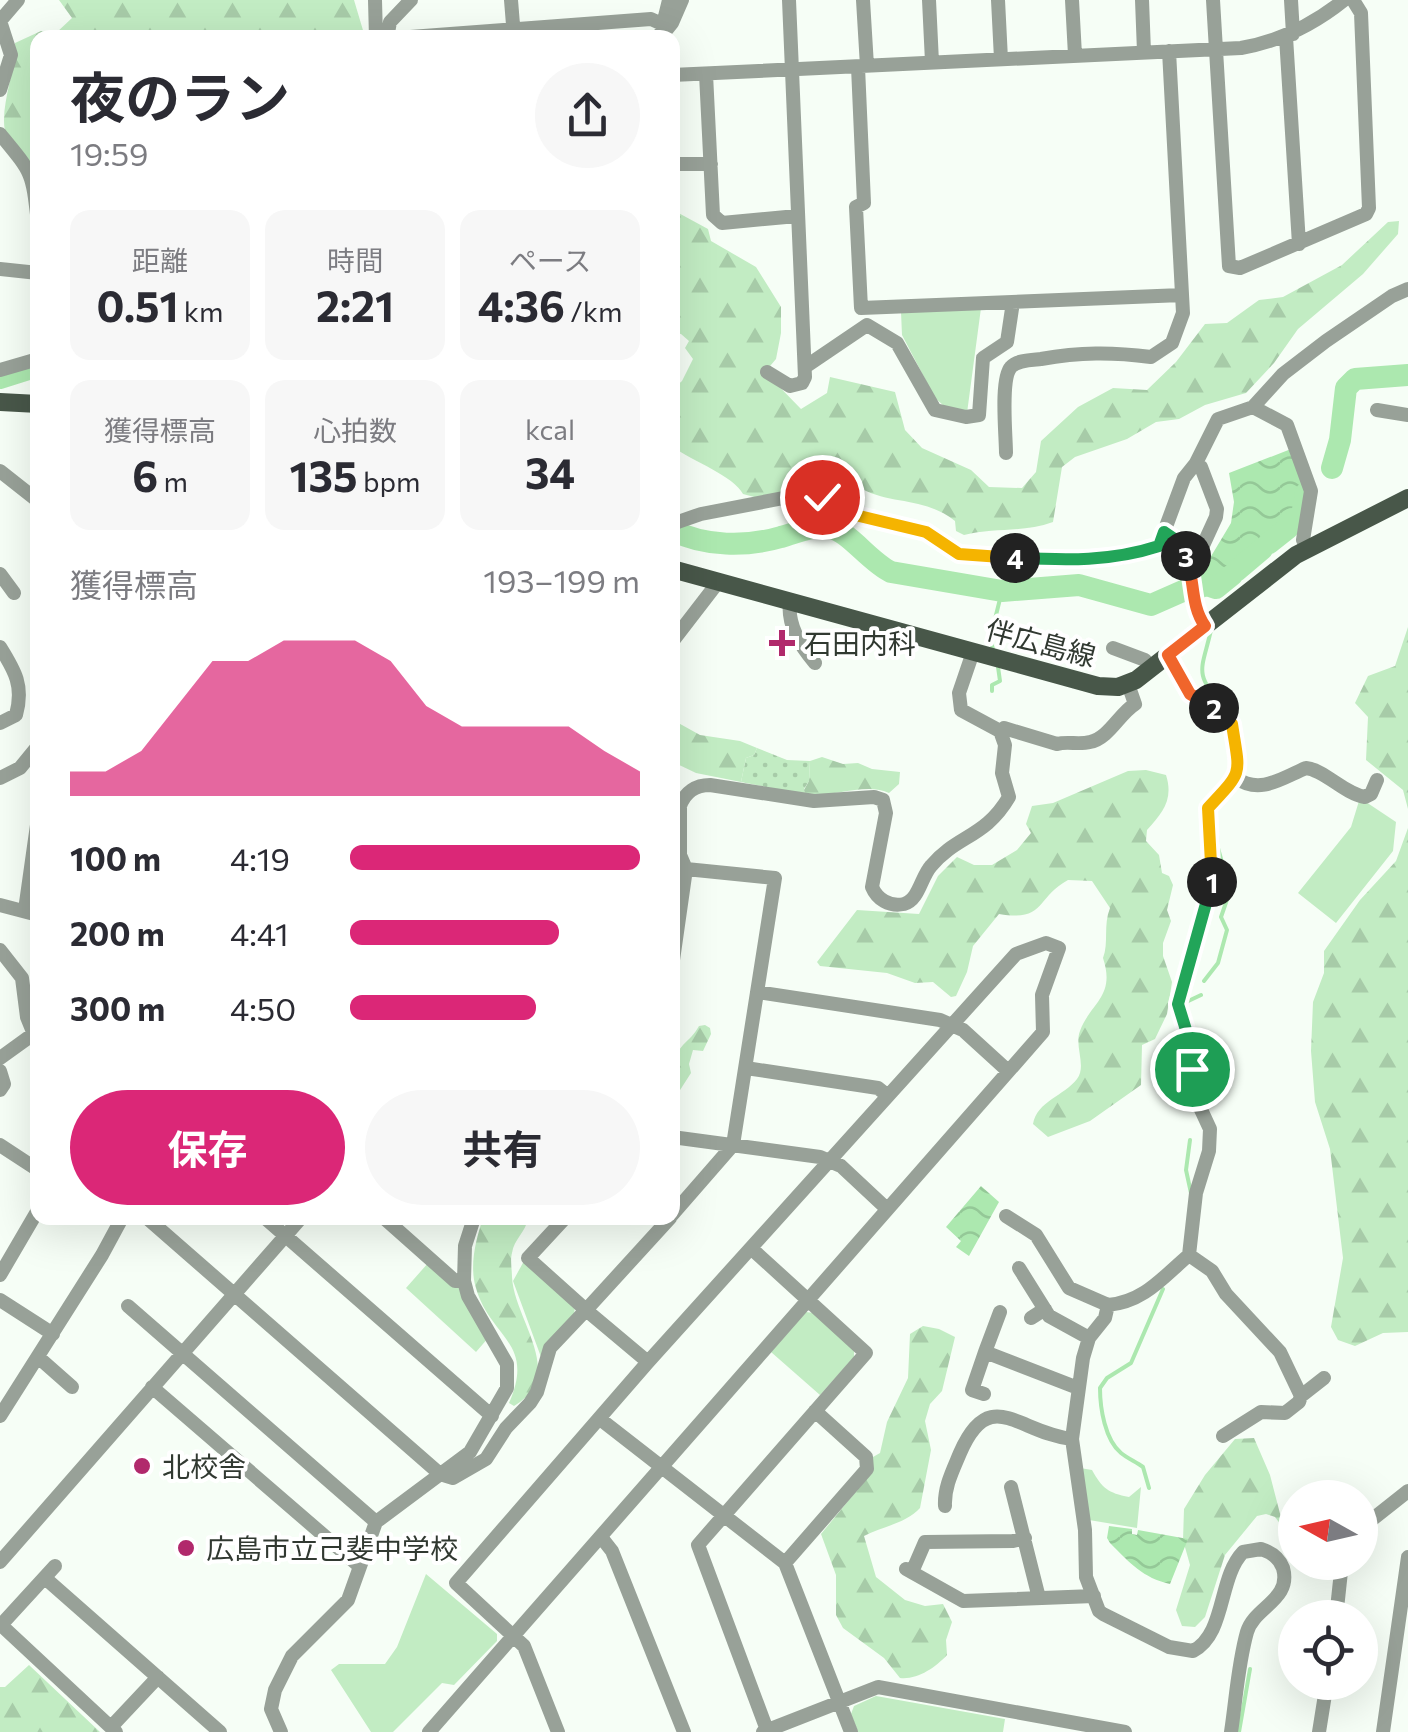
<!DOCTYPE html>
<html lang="ja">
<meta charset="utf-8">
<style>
body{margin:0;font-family:Commissioner,"Noto Sans JP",sans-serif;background:#f7f7f7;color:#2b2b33;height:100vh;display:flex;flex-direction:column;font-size:38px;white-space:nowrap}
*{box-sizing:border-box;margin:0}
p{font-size:32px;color:#7c7c81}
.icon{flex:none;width:55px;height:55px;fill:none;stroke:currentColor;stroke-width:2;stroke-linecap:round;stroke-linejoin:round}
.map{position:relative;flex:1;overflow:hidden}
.panel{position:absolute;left:30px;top:30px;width:650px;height:1195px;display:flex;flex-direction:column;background:#fff;border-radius:20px;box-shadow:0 10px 40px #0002}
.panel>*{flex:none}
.needle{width:65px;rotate:278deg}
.tools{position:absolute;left:1278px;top:1480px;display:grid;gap:20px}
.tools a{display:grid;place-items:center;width:100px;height:100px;border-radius:50%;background:#fff;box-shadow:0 10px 40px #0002;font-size:50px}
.pin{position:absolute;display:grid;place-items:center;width:85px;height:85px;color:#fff;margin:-42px;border:5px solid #fff;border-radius:50%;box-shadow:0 2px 10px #0007}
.km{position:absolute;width:50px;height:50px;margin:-25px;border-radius:50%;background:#222;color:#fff;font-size:28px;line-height:50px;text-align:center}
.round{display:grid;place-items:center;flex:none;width:105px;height:105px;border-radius:52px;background:#f7f7f7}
.overview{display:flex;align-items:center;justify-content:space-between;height:170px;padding:0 40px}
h1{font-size:55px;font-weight:700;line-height:75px}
.metrics{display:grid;grid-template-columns:repeat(3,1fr);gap:15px;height:170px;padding:10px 40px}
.metrics div{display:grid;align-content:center;border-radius:20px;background:#f7f7f7;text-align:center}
.metrics b{font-size:42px;font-weight:700}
.metrics small{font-size:28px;font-weight:400}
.metrics p{font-size:28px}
.chart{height:280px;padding:20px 40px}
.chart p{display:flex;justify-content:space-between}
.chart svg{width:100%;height:180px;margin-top:10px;fill:#db2777;opacity:.7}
.button{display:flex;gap:20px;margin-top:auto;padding:20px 40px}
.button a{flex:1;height:115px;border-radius:60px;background:#db2777;color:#fff;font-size:40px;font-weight:700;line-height:115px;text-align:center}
.button a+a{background:#f7f7f7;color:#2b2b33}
ul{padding:0 40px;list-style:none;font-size:32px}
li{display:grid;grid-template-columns:160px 120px 1fr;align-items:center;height:75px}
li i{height:25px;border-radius:12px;background:#db2777}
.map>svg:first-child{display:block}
.grass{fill:url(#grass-dots)}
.forest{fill:url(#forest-firs)}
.park{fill:#c2ecc3}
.water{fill:url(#water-waves)}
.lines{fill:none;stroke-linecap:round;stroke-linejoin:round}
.stream{stroke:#ace8af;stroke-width:4}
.river{stroke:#ace8af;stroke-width:22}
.minor{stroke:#98a198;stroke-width:14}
.major{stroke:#485749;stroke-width:18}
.split-1-casing{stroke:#fff;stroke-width:20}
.split-2-casing{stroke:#fff;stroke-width:20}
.split-3-casing{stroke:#fff;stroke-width:20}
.split-4-casing{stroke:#fff;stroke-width:20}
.split-5-casing{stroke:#fff;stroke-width:20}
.split-1{stroke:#22a559;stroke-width:12}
.split-2{stroke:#f5b400;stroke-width:12}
.split-3{stroke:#f0652b;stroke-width:12}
.split-4{stroke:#22a559;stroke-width:12}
.split-5{stroke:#f5b400;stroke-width:12}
.poi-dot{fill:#b1296c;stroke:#fff;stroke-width:4}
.labels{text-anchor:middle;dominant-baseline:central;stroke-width:8;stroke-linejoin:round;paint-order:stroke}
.street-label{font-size:28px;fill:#313931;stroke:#fff}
.poi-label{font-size:28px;fill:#313931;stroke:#fff;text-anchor:start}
</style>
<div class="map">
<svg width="1408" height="1732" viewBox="0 0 1408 1732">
<defs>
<pattern id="grass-dots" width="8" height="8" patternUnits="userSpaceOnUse" patternTransform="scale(2.5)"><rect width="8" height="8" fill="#c2ecc3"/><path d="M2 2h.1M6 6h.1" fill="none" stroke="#a7cba8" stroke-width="1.8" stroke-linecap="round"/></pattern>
<pattern id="forest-firs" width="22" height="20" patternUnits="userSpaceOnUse" patternTransform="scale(2.5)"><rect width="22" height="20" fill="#c2ecc3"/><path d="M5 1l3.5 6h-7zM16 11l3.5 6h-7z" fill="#a7cba8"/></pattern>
<pattern id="water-waves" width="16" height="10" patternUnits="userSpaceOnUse" patternTransform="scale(2.5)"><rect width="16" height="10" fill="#ace8af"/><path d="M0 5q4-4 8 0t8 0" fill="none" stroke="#94c897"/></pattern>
</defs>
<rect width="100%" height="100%" fill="#f6fef6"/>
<path class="grass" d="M757 748 787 760 810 761 809 781 804 789 806 795 741 782 746 758 754 755Z"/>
<path class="forest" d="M59 0H354L365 37 38 38 37 178C29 154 13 149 5 131 0 106 15 74 15 43L41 31 56 33 72 18Z
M673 210 708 229 711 241 756 267 781 307V333L776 359 765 372 801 409 827 393 830 377 895 392 905 430 922 448 971 470 989 487 1022 488 1036 472 1041 441 1078 407 1113 388 1147 390 1176 362 1205 324 1227 323 1259 300 1283 297 1342 265 1388 222 1399 221 1398 234 1363 274 1298 329 1274 363 1246 393 1205 405 1179 419 1156 422 1127 439 1075 457 1062 467 1053 522C1023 533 994 527 964 535L956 531 955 521C925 497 893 505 862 489L855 503H841L814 485 758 498 743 494C734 476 692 461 673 447V389L682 381 693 359 685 348 689 341 681 334 673 333Z
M1408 627V809L1403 790 1366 760 1368 717 1355 703 1368 676 1395 666Z
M673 720 700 735 740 741 757 748 754 755 746 758 741 782 696 773 673 762Z
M822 757 843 764 858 763 872 769 900 772 899 784 889 793C868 782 832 797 806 795L804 790 809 781 810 761Z
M1146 770 1166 775C1174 800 1162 813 1147 830L1146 841 1159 855 1162 873 1169 876 1173 885 1167 910 1171 921 1163 943V956L1172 982 1167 1014 1155 1039 1142 1045 1141 1085 1090 1121 1048 1137 1033 1124C1037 1101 1064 1096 1077 1079 1087 1066 1074 1046 1080 1031 1090 1003 1116 997 1103 958 1109 943 1103 925 1110 908L1092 881 1068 880C1035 898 1046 922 999 914L973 946 967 972 956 996 951 997 933 982 915 983 887 973 820 966 817 962 857 910 919 914 938 876 957 857 974 865H992L1017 850 1031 833 1026 824 1032 806 1053 803 1128 771Z
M1408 828V1332L1383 1333 1355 1346 1338 1340 1331 1327 1343 1258 1330 1149 1315 1102 1311 1051 1313 1002 1324 973V951L1360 900 1396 861Z
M705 1025 710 1028 711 1034 703 1051 693 1050 689 1064 691 1073 673 1101C672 1083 669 1060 683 1045 690 1038 694 1035 699 1026Z
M483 1218H528C526 1232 514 1239 512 1253 510 1260 512 1270 512 1277 514 1320 568 1375 514 1406L509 1403C536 1342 490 1338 476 1288 469 1266 476 1239 483 1218Z
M923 1326 939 1329 955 1337 942 1391 930 1404 925 1421 931 1450 920 1508C907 1523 881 1527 864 1536L876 1577 905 1600 925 1606 943 1604 952 1622 946 1640 947 1655C935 1668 917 1680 900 1678L884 1658 843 1628 836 1615V1575L821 1534 872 1472 873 1457 880 1453 887 1422 908 1378 910 1334Z
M1254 1438 1270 1475 1284 1529 1275 1517 1266 1514 1257 1516 1225 1555 1205 1617 1195 1627 1182 1626 1176 1610 1190 1565 1183 1540 1184 1509 1205 1475 1235 1439Z
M29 1665 100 1732H0V1687H5Z"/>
<path class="park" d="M981 308 967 413 944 406 935 398 902 335 901 312Z
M1359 801 1366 802 1396 822 1393 851 1336 923 1298 893 1351 827Z
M524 1261 575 1307 574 1314 541 1357 513 1281Z
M429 1262 463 1292 489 1337 476 1352 406 1288Z
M806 1312 814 1313 854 1349V1357L820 1395 771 1352Z
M1080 1468 1092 1470C1102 1488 1108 1493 1129 1497L1141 1487 1137 1528 1089 1520Z
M426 1574 497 1634V1641L454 1685 442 1683 393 1732H371L331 1670 339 1664H385L397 1647Z
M876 1696 1005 1719 1003 1732H858L851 1714 854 1706Z"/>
<path class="water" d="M1291 449 1305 492 1302 519 1291 518 1287 527 1269 542 1265 538 1261 548 1236 570 1233 567 1216 589 1156 603 1183 581 1201 573 1231 523 1234 502 1229 473Z
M981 1186 999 1202 969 1256 956 1247 961 1241 946 1227Z
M1109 1526 1132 1529V1534L1137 1535 1138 1530 1188 1539 1170 1584C1143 1578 1130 1563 1110 1543L1107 1538Z"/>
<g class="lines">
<path class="stream" d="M1270 544 1275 538
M1237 572 1262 550
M1203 610 1199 597 1218 590 1233 576
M1211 630C1202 670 1193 672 1222 706
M993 649 990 639 1002 591
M992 691V685L1000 681 998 667
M1204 981 1218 963 1227 930 1221 917 1230 891 1218 848 1215 809
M1184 1003 1201 995
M1190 1140 1186 1170 1191 1193
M1149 1488 1143 1467C1136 1462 1127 1458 1121 1453 1105 1440 1100 1408 1100 1388L1107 1378 1131 1363 1163 1289
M1239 1732 1250 1669"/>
<path class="river" d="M0 378 38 366
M1332 468 1340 440 1346 388 1355 379 1408 375
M672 530C705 547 747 547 781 537 796 533 812 525 827 527 848 529 868 561 891 572L1002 591 1079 585 1151 605 1201 583 1216 588 1232 575
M1269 543 1288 528 1292 519 1301 521 1306 493
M1236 571 1262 549"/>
<path class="minor" d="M375 0 376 38
M511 0 514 37
M863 0 867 66
M929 0 932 62
M998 0 1001 59
M1072 0 1075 55
M1142 0 1144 52
M1213 0 1229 266 1240 268 1366 214 1369 208 1361 13 1353 0
M1291 0 1293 34
M661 33 669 0
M1286 37 1299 244
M387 38 390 22 411 0
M397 38 651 19 662 24
M660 38 672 23 682 0
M858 67 864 203 856 207 861 308 1182 295
M706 74 713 215 722 223 797 216
M672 75 1241 48C1281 41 1313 25 1344 0
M0 90 11 55 0 21 18 0
M0 134C33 174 32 171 38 223
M672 164H711
M0 269 38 273
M805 367 867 325 897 343 935 410 966 417 979 415 983 358 1007 342 1013 302
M0 370 38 359
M767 372 790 386 802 383 805 377 789 0
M1253 407 1287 425 1311 491 1303 540 1307 549
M1377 410 1408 415
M1006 453C1006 435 1000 379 1011 367 1017 360 1032 360 1041 359 1080 352 1112 352 1151 357L1172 343 1183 313 1169 51
M0 471 38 501
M672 530 675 523 701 514 799 495H815L851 514 925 532 959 554 1076 562 1124 557 1159 546 1164 532 1183 545 1190 566
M1164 532 1184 478 1196 463
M0 574 14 593
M790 601C787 625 800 645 815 663
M1205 626 1194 605 1190 566 1194 565 1216 517 1217 509 1201 467 1196 463 1218 419 1253 407 1283 374 1326 341 1392 296 1408 289
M672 642 719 581
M0 647C15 671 24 686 16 715L0 723
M1113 648 1145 660 1150 668
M1168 655 1190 694 1223 713 1232 724 1238 765 1236 778 1207 808 1212 884 1178 1004 1194 1059 1189 1080 1191 1088 1210 1129 1209 1151 1196 1193 1189 1255C1163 1277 1144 1302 1108 1305L1105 1318 1089 1338 1083 1358 1072 1439 1085 1530 1086 1577 1099 1611 1103 1614 1169 1647 1193 1651C1226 1634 1218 1578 1243 1552L1261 1549C1271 1552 1279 1557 1283 1568 1292 1600 1254 1607 1247 1632 1238 1664 1236 1699 1231 1732
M1000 731 1004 728 1057 744C1067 741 1079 745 1090 742 1109 738 1119 714 1135 704L1128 684
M0 778 20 768 38 746
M1236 778C1260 795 1282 778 1306 768 1325 770 1343 793 1365 797L1371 794 1377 780
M0 905 38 915
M25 910 38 818
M0 950 22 978 27 1017 38 1044
M672 967 686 869 680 855V806C685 792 696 785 710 785L814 801 874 797 883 800 886 813 872 887C877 899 889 907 904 904 919 900 921 877 931 866 957 835 985 838 1009 797L1002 773 1005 745 1000 731 961 710 959 693 973 652
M757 992 940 1020 963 1030 1008 1071
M0 1058 32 1035
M746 1068 878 1088 888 1096
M0 1071 4 1084 0 1090
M672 1137 820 1157 841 1166 887 1209
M0 1145 38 1170
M672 1215 733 1145 775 878 686 869
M1006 1216 1036 1235 1069 1288 1108 1305
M147 1218 440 1474 453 1478 486 1459 506 1428 530 1403 537 1392 550 1348 586 1310 528 1258 565 1218
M265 1218 492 1416
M384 1218 455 1281H464
M752 1249 866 1353 698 1545 767 1730
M1189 1255 1212 1271 1226 1294 1280 1352 1301 1396
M1019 1268 1049 1316 1089 1338
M0 1275 38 1210
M0 1300 53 1334
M128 1306 376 1522
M1031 1318 1045 1309
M985 1352 1000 1312
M38 1357 72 1387
M648 1362 586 1310 670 1218
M152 1387 358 1565
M984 1394 972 1390 985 1352 1078 1388
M0 1416 102 1255 122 1218
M600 1419 785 1563 851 1732
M1223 1436 1261 1412 1285 1413 1299 1402 1301 1396 1324 1378
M1011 1487 1039 1598
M945 1506C944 1487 953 1470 960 1453 990 1384 1018 1433 1072 1439
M1360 1529 1408 1491
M601 1537 612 1551 684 1732
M0 1562 301 1218
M785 1563 867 1469 866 1457 815 1411
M906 1569 963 1601 1094 1596
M912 1572 925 1542 1013 1541 1025 1538
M45 1578 220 1732
M1336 1618 1342 1562
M0 1624 116 1732
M1 1625 55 1566
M111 1727 158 1677
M281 1732 271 1709 275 1690 292 1656 348 1600 376 1522 470 1452 507 1388V1364L468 1296 464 1281 465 1246 474 1218
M429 1732C634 1500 837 1265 1043 1032L1042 995 1059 948 1046 943 1016 954 648 1362 456 1583 524 1646 558 1732
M763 1732 878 1687 1125 1732
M1319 1732 1327 1682
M1383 1732 1408 1557"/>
<path class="major" d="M0 402 38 404
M672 569 1098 686 1118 687 1136 680 1296 555 1408 498"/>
</g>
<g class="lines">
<defs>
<path id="split-1" d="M1192 1069 1191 1046 1178 1004 1212 882"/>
<path id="split-2" d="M1212 882 1208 808C1244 769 1240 777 1232 724L1214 708"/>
<path id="split-3" d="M1186 556C1195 579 1190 605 1205 626L1168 655 1190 694 1214 708"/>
<path id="split-4" d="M1015 558C1066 560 1110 562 1159 546L1164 532 1183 545 1186 556"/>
<path id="split-5" d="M822 497 851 514 926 532 959 554 1015 558"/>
</defs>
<use href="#split-1" class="split-1-casing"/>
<use href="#split-2" class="split-2-casing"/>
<use href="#split-3" class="split-3-casing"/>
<use href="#split-4" class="split-4-casing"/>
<use href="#split-5" class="split-5-casing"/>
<use href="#split-1" class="split-1"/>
<use href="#split-2" class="split-2"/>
<use href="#split-3" class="split-3"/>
<use href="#split-4" class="split-4"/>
<use href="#split-5" class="split-5"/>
</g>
<g class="poi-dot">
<path d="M777 628h10v10h10v10h-10v10h-10v-10h-10v-10h10z"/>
<circle cx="142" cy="1466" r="10"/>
<circle cx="186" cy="1548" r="10"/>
</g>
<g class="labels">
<g class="street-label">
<text transform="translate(1041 642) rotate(15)">伴広島線</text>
</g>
<g class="poi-label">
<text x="804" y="643">石田内科</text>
<text x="162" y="1466">北校舎</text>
<text x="206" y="1548">広島市立己斐中学校</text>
</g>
</g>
</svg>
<div class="tools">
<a><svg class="needle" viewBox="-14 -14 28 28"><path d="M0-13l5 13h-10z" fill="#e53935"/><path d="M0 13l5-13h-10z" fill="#7c7c81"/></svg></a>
<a><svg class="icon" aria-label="locate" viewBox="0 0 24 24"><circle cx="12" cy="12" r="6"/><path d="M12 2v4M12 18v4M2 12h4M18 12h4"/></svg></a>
</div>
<div class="pin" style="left:1192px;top:1069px;background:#1e9e55"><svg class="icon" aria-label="arrive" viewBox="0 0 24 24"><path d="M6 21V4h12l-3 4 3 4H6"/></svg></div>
<div class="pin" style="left:822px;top:497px;background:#d93025"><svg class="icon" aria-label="check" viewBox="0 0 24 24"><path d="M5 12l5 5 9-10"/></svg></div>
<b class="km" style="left:1212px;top:882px">1</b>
<b class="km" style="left:1214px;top:708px">2</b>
<b class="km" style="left:1186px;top:556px">3</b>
<b class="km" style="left:1015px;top:558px">4</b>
<section class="panel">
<div class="overview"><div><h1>夜のラン</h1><p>19:59</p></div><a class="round"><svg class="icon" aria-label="share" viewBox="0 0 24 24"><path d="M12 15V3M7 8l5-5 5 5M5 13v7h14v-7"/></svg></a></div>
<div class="metrics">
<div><p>距離</p><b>0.51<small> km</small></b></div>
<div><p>時間</p><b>2:21</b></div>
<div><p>ペース</p><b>4:36<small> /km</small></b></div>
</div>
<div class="metrics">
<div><p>獲得標高</p><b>6<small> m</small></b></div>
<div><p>心拍数</p><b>135<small> bpm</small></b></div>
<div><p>kcal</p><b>34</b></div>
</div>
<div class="chart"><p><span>獲得標高</span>193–199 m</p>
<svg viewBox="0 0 160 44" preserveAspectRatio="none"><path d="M0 44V38L10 38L20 33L30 22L40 11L50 11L60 6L70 6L80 6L90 11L100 22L110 27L120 27L130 27L140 27L150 33L160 38V44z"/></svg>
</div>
<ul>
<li><b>100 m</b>4:19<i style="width:100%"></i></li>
<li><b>200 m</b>4:41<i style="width:72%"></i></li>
<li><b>300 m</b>4:50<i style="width:64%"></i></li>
</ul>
<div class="button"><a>保存</a><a>共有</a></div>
</section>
</div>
